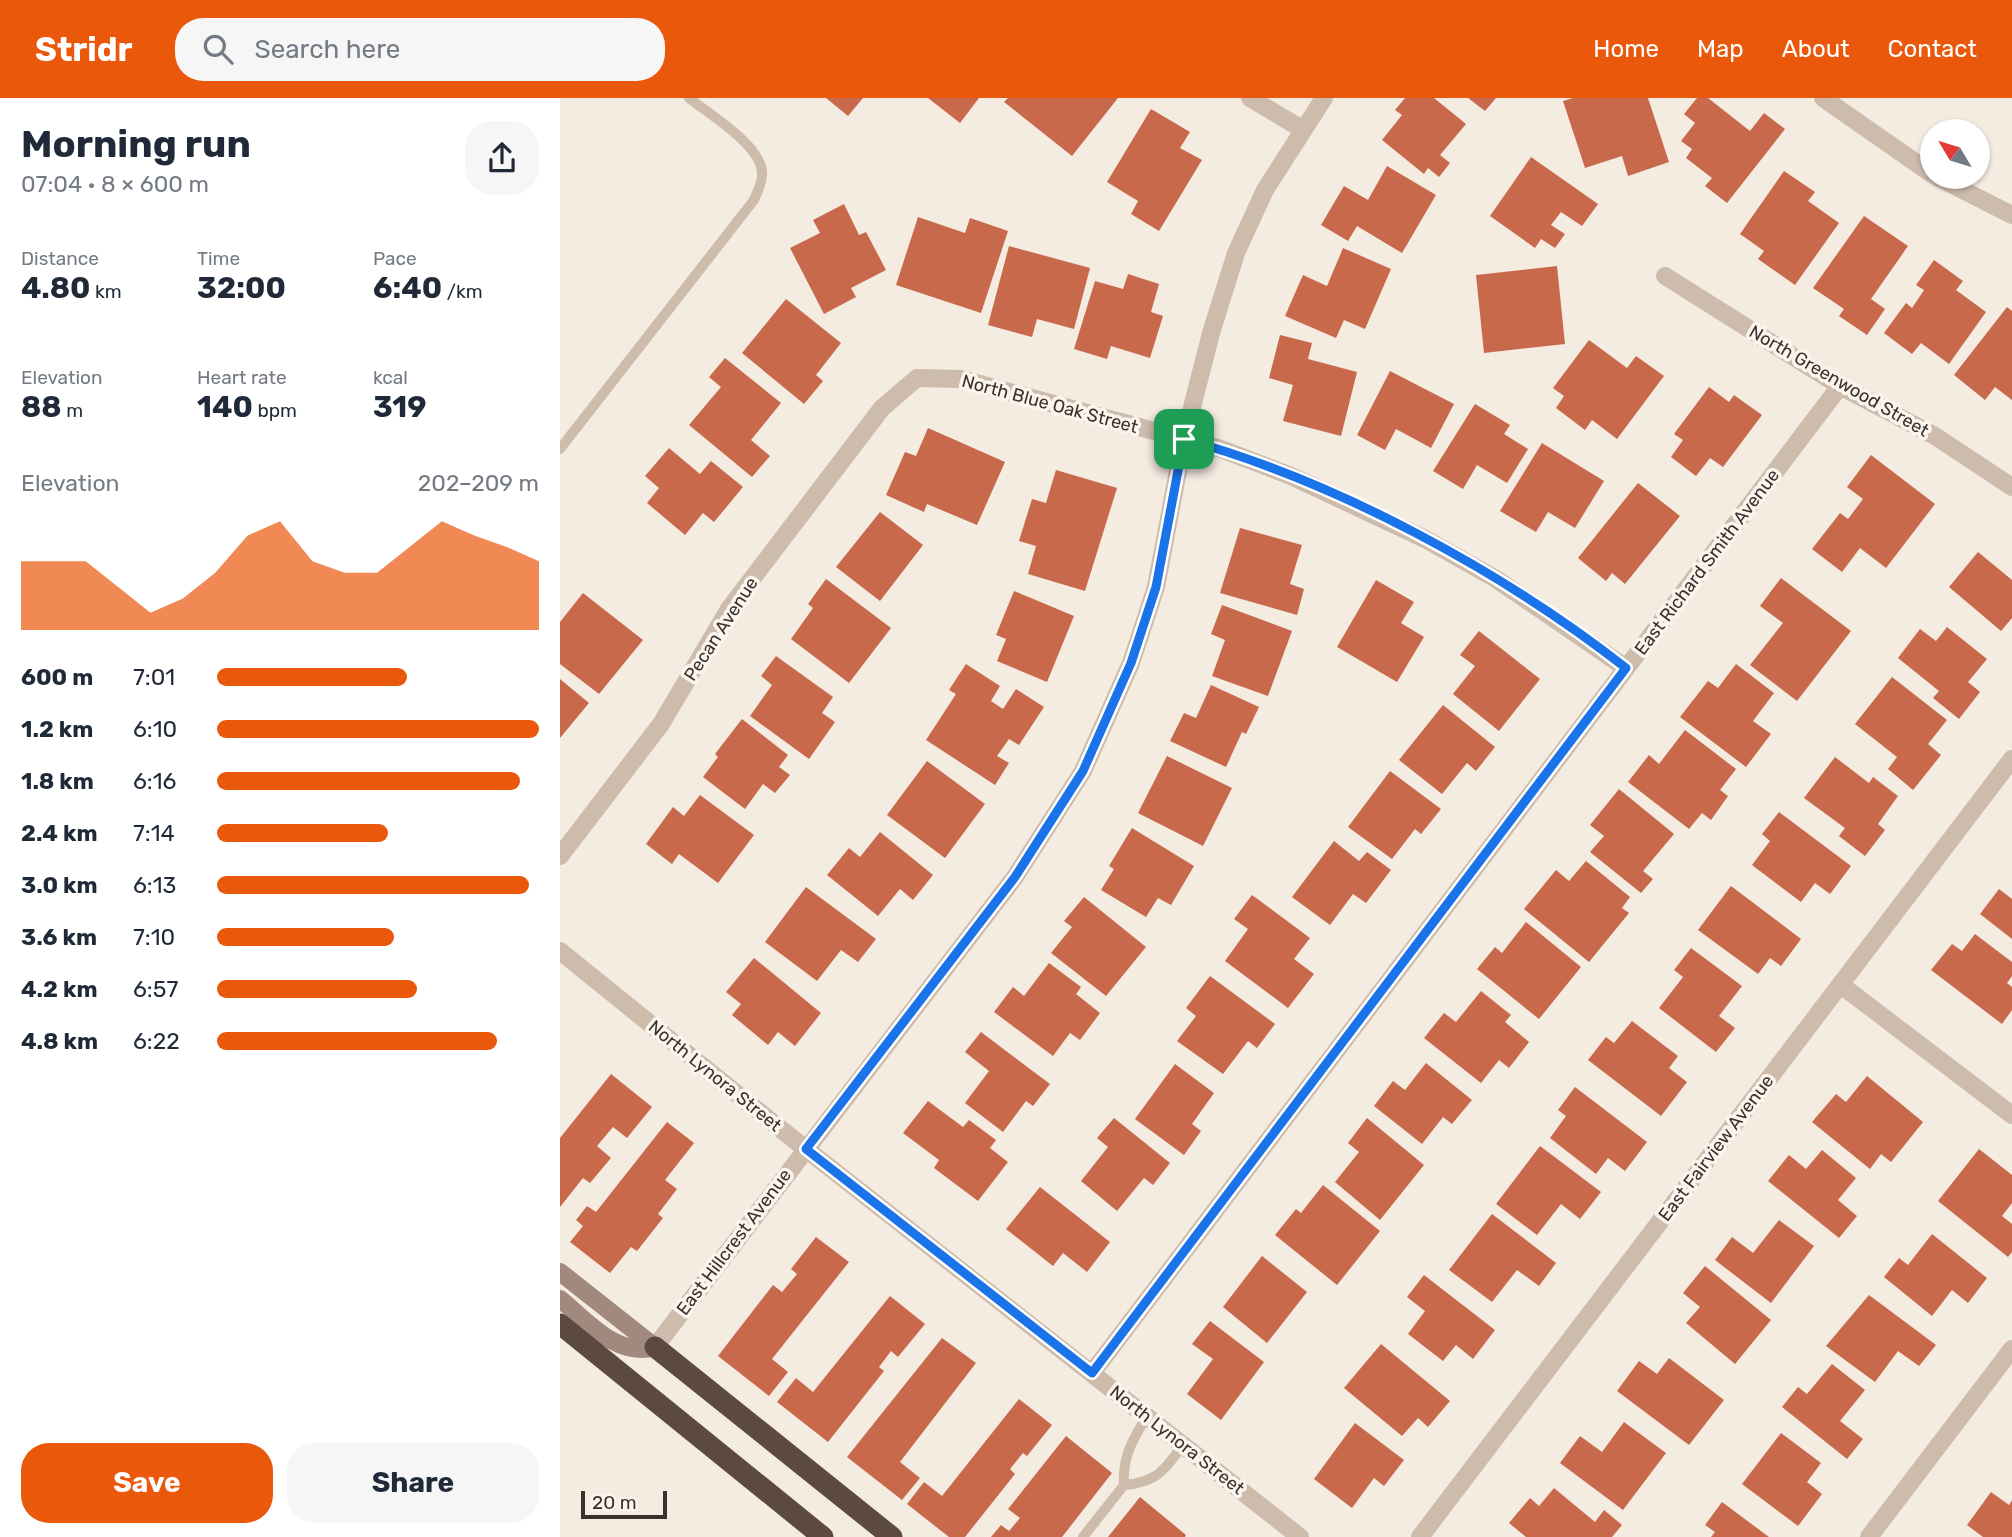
<!DOCTYPE html>
<meta charset="utf-8">
<style>
body{margin:0;font-family:Rubik,sans-serif;background:#f6f6f7;color:#1f2937;height:100vh;display:flex;flex-direction:column;font-size:26px;white-space:nowrap}
*{box-sizing:border-box;margin:0}
p{font-size:23px;color:#747a83}
.icon{flex:none;width:38px;height:38px;fill:none;stroke:currentColor;stroke-width:2;stroke-linecap:round;stroke-linejoin:round}
.map{position:relative;flex:1;overflow:hidden}
.panel{display:flex;flex-direction:column;background:#fff;width:560px}
.panel>*{flex:none}
.needle{width:46px;rotate:308deg}
.controls{position:absolute;left:1360px;top:21px;display:grid;gap:14px}
.controls a{display:grid;place-items:center;width:70px;height:70px;border-radius:50%;background:#fff;box-shadow:0 2px 5px #0004;font-size:35px}
.scale{position:absolute;left:21px;bottom:18px;width:86px;box-sizing:border-box;padding-left:7px;border:4px solid #3b302b;border-top:0;font-size:19px;line-height:24px;white-space:nowrap;color:#3b302b;-webkit-text-stroke:5px #fbf5ee;paint-order:stroke}
.pin{position:absolute;display:grid;place-items:center;width:60px;height:60px;color:#fff;margin:-30px;border-radius:14px;box-shadow:0 4px 10px #0006}
.round{display:grid;place-items:center;flex:none;width:74px;height:74px;border-radius:28px;background:#f6f6f7}
.overview{display:flex;align-items:center;justify-content:space-between;height:119px;padding:0 21px}
h1{font-size:38px;font-weight:700;line-height:52px}
.figures{display:grid;grid-template-columns:repeat(3,1fr);gap:10px;height:119px;padding:7px 21px}
.figures div{display:grid;align-content:center}
.figures b{font-size:30px;font-weight:700}
.figures small{font-size:19px;font-weight:400}
.figures p{font-size:19px}
.chart{height:196px;padding:14px 21px}
.chart p{display:flex;justify-content:space-between}
.chart svg{width:100%;height:126px;margin-top:7px;fill:#ea580c;opacity:.7}
.action{display:flex;gap:14px;margin-top:auto;padding:14px 21px}
.action a{flex:1;height:80px;border-radius:28px;background:#ea580c;color:#fff;font-size:28px;font-weight:700;line-height:80px;text-align:center}
.action a+a{background:#f6f6f7;color:#1f2937}
ul{padding:0 21px;list-style:none;font-size:23px}
li{display:grid;grid-template-columns:112px 84px 1fr;align-items:center;height:52px}
li i{height:18px;border-radius:9px;background:#ea580c}
header{display:flex;align-items:center;gap:42px;box-sizing:border-box;height:98px;padding:0 35px;background:#ea580c;color:#fff}
header strong{font-size:33px}
nav{display:flex;gap:38px;margin-inline-start:auto;font-size:24px}
.search{width:490px;height:63px;background:#f6f6f7;display:flex;align-items:center;gap:18px;box-sizing:border-box;padding:0 24px;border-radius:28px;color:#747a83;font-size:26px}
main{display:flex;flex:1;min-height:0}
.map>svg:first-child{display:block}
.building{fill:#c8694b}
.lines{fill:none;stroke-linecap:round;stroke-linejoin:round}
.lane{stroke:#cdbbac;stroke-width:10}
.street{stroke:#cdbbac;stroke-width:18}
.secondary{stroke:#a18a7d;stroke-width:18}
.highway{stroke:#5c4a42;stroke-width:21}
.route-casing{stroke:#fff;stroke-width:14}
.route{stroke:#1a73e8;stroke-width:9}
.labels{text-anchor:middle;dominant-baseline:central;stroke-width:7;stroke-linejoin:round;paint-order:stroke}
.street-label{font-size:18px;fill:#3b302b;stroke:#fbf5ee}
</style>
<header>
<strong>Stridr</strong>
<div class="search"><svg class="icon" aria-label="search" viewBox="0 0 24 24"><circle cx="10" cy="10" r="6"/><path d="M15 15l6 6"/></svg>Search here</div>
<nav><a>Home</a><a>Map</a><a>About</a><a>Contact</a></nav>
</header>
<main>
<section class="panel">
<div class="overview"><div><h1>Morning run</h1><p>07:04 · 8 × 600 m</p></div><a class="round"><svg class="icon" aria-label="share" viewBox="0 0 24 24"><path d="M12 15V3M7 8l5-5 5 5M5 13v7h14v-7"/></svg></a></div>
<div class="figures">
<div><p>Distance</p><b>4.80<small> km</small></b></div>
<div><p>Time</p><b>32:00</b></div>
<div><p>Pace</p><b>6:40<small> /km</small></b></div>
</div>
<div class="figures">
<div><p>Elevation</p><b>88<small> m</small></b></div>
<div><p>Heart rate</p><b>140<small> bpm</small></b></div>
<div><p>kcal</p><b>319</b></div>
</div>
<div class="chart"><p><span>Elevation</span>202–209 m</p>
<svg viewBox="0 0 160 44" preserveAspectRatio="none"><path d="M0 44V20L10 20L20 20L30 29L40 38L50 33L60 24L70 11L80 6L90 20L100 24L110 24L120 15L130 6L140 11L150 15L160 20V44z"/></svg>
</div>
<ul>
<li><b>600 m</b>7:01<i style="width:59%"></i></li>
<li><b>1.2 km</b>6:10<i style="width:100%"></i></li>
<li><b>1.8 km</b>6:16<i style="width:94%"></i></li>
<li><b>2.4 km</b>7:14<i style="width:53%"></i></li>
<li><b>3.0 km</b>6:13<i style="width:97%"></i></li>
<li><b>3.6 km</b>7:10<i style="width:55%"></i></li>
<li><b>4.2 km</b>6:57<i style="width:62%"></i></li>
<li><b>4.8 km</b>6:22<i style="width:87%"></i></li>
</ul>
<div class="action"><a>Save</a><a>Share</a></div>
</section>
<div class="map">
<svg width="1452" height="1439" viewBox="0 0 1452 1439">
<rect width="100%" height="100%" fill="#f4ebe1"/>
<path class="building" d="M266 0H303L288 18Z
M368 0H419L400 25Z
M448 0H558L512 58 444 4Z
M845 0H874L906 26 880 57 890 65 879 79 868 70 864 76 822 42 842 17 835 12Z
M908 0H936L925 13Z
M1013 0H1088L1109 64 1068 78 1062 58 1025 70 1003 3Z
M1137 0H1148L1190 33 1204 15 1225 31 1167 105 1145 88 1152 80 1126 60 1132 51 1121 43 1135 25 1124 16Z
M591 11 630 34 620 50 642 62 599 133 571 116 578 103 547 84Z
M971 59 1038 106 1022 128 1001 114 991 127 1005 136 995 150 981 141 975 150 930 118Z
M827 68 876 97 842 155 797 128 788 143 761 127 784 88 808 102Z
M1224 73 1255 94 1248 103 1279 125 1235 187 1198 161 1204 153 1180 136Z
M284 106 299 137 306 134 326 172 291 190 296 199 264 216 230 150 260 135 253 122Z
M1304 118 1348 148 1311 201 1325 211 1307 237 1279 218 1284 211 1253 190Z
M358 119 405 135 410 120 448 133 421 215 336 187Z
M449 148 530 170 514 231 477 221 472 239 428 227Z
M783 150 831 171 805 231 784 222 776 240 725 218 743 177 767 188Z
M1374 162 1403 183 1396 192 1426 214 1389 266 1361 245 1352 256 1324 235 1346 205 1352 210 1364 192 1356 187Z
M997 168 1005 246 924 255 916 177Z
M568 176 599 186 591 214 603 218 590 260 551 248 547 261 514 251 535 183 563 191Z
M226 201 281 245 256 277 263 283 244 306 182 255Z
M1447 209 1452 213V302L1435 289 1425 302 1394 277Z
M720 237 752 245 748 261 797 274 781 338 723 323 733 287 709 280Z
M1029 242 1067 270 1076 258 1104 278 1057 341 1032 322 1025 332 996 310 1004 298 993 290Z
M165 260 221 305 191 342 210 358 192 379 129 327 161 289 149 279Z
M830 273 894 306 871 350 836 331 825 352 797 337Z
M1149 289 1169 304 1174 297 1202 317 1163 369 1150 360 1136 378 1111 359 1123 342 1114 336Z
M915 306 950 327 944 336 968 351 947 385 917 367 903 391 873 373Z
M368 330 445 364 417 427 367 406 364 414 326 397 345 354 356 358Z
M982 345 1044 383 1015 430 988 414 976 434 940 413Z
M109 350 140 376 151 363 183 389 154 424 143 415 125 437 87 405 99 390 85 378Z
M1311 357 1375 406 1326 470 1300 450 1282 474 1252 451 1280 415 1288 421 1303 401 1287 389Z
M496 372 557 390 525 493 468 476 476 448 459 443 472 401 486 405Z
M1078 385 1120 418 1065 486 1052 475 1046 483 1018 460Z
M320 414 363 447 320 503 276 469Z
M680 430 742 447 730 486 744 491 737 517 660 495Z
M1418 454 1452 482V520L1441 533 1389 489Z
M1221 480 1291 533 1237 603 1190 567 1223 525 1200 508Z
M266 481 331 530 289 585 231 541 253 510 248 506Z
M816 482 854 504 841 525 864 539 837 584 777 549Z
M454 493 514 518 487 584 437 563 446 541 436 537Z
M23 495 83 542 39 596 0 566V524Z
M662 507 732 533 708 598 652 578 665 542 651 536Z
M1387 529 1427 561 1408 584 1420 594 1399 621 1373 600 1379 593 1338 560 1360 531 1376 543Z
M919 533 980 581 939 633 893 596 915 568 900 557Z
M216 558 273 599 262 615 275 624 249 661 190 618 212 587 201 578Z
M406 566 440 588 431 603 443 611 456 591 484 609 459 647 449 641 437 658 449 665 435 687 366 642 396 596 389 592Z
M1176 566 1214 595 1193 623 1211 636 1186 669 1120 619 1148 583 1158 590Z
M1332 579 1387 622 1368 646 1381 657 1353 692 1328 671 1337 659 1295 626Z
M0 581 29 605 0 640Z
M651 587 699 609 686 636 682 634 666 669 610 643 624 615 636 620Z
M883 607 935 649 916 673 907 665 882 696 839 662Z
M182 621 228 657 219 669 230 677 215 695 203 686 185 711 143 679 158 659 155 656Z
M1125 632 1176 671 1160 692 1168 698 1151 722 1142 715 1129 731 1068 684 1089 657 1099 666Z
M607 658 672 690 643 748 578 715Z
M1275 659 1309 685 1313 679 1338 698 1318 726 1325 732 1305 758 1279 738 1285 730 1244 700Z
M367 663 425 706 385 760 327 717Z
M830 673 881 711 861 736 855 731 832 761 788 729Z
M1059 691 1114 736 1083 773 1093 781 1081 795 1030 754 1044 738 1030 727Z
M140 697 194 737 158 785 119 756 112 766 86 746 113 709 124 718Z
M1219 714 1291 768 1270 796 1255 785 1241 804 1192 767 1210 743 1202 736Z
M572 730 634 768 611 807 598 800 586 819 541 792 554 771 549 768Z
M320 734 373 777 353 802 340 791 318 818 267 777 289 750 300 759Z
M774 743 799 763 807 754 831 772 806 805 793 796 770 827 732 799Z
M1026 763 1070 799 1062 810 1069 815 1029 864 964 811 996 772 1009 783Z
M1171 788 1241 841 1221 868 1210 860 1198 876 1138 832Z
M246 789 316 841 298 864 281 852 257 883 205 844Z
M1439 791 1452 801V841L1420 816Z
M692 797 750 840 734 861 754 876 728 910 665 863 688 831 674 821Z
M524 799 586 849 546 898 491 855 512 829 504 823Z
M966 824 1021 869 979 921 917 871 935 849 942 855Z
M1415 836 1452 864V878L1447 885 1452 889V912L1442 926 1371 872 1392 846 1402 853Z
M1131 850 1182 888 1159 918 1175 930 1156 954 1099 910 1123 879 1114 872Z
M194 860 261 915 235 948 218 934 208 947 172 917 181 906 166 894Z
M489 865 521 889 516 896 540 915 520 942 510 935 493 958 434 914 453 889 464 898Z
M650 878 715 926 697 950 688 943 663 976 617 943 636 918 626 910Z
M921 893 951 917 945 924 969 944 949 970 939 962 921 985 864 940 884 915 896 924Z
M1072 923 1118 958 1109 970 1127 984 1101 1018 1028 962 1046 939 1054 945Z
M421 934 490 986 473 1008 466 1003 443 1034 405 1005 429 973 405 954Z
M866 965 912 1002 892 1026 883 1019 862 1046 814 1008 833 983 845 992Z
M615 966 654 995 632 1026 641 1033 624 1057 575 1021Z
M51 976 92 1009 67 1040 53 1029 37 1048 51 1060 30 1085 23 1080 0 1109V1040Z
M1307 978 1363 1024 1331 1064 1321 1056 1310 1071 1252 1024 1276 996 1286 1004Z
M1015 989 1087 1044 1065 1073 1048 1060 1036 1076 990 1040 1006 1018 998 1012Z
M368 1003 403 1029 409 1022 436 1042 430 1050 448 1064 418 1103 374 1070 379 1062 343 1035Z
M554 1020 610 1065 593 1087 584 1080 557 1113 521 1083 548 1049 537 1040Z
M807 1020 864 1067 820 1122 775 1084 799 1054 788 1045Z
M107 1024 134 1045 105 1082 117 1091 98 1116 103 1120 77 1153 71 1149 50 1175 10 1144 23 1128 16 1122 27 1108 36 1114Z
M980 1048 1041 1094 1020 1121 1001 1106 977 1137 936 1106Z
M1419 1051 1452 1077V1105L1442 1118 1452 1126V1154L1448 1159 1378 1103Z
M1262 1052 1296 1080 1278 1102 1297 1118 1279 1140 1208 1083 1229 1057 1246 1071Z
M763 1087 820 1133 777 1187 715 1137 736 1111 741 1115Z
M480 1089 550 1144 527 1174 503 1155 493 1168 446 1131Z
M932 1116 996 1165 979 1188 957 1172 932 1204 889 1172Z
M1219 1122 1254 1148 1211 1205 1155 1162 1172 1139 1193 1155Z
M1372 1136 1427 1180 1408 1205 1392 1192 1372 1218 1324 1179 1339 1160 1348 1167Z
M256 1139 289 1164 212 1261 228 1274 209 1298 158 1258 213 1187 222 1194 237 1176 231 1171Z
M702 1158 747 1194 707 1245 663 1209Z
M1145 1168 1211 1222 1175 1266 1126 1225 1140 1209 1123 1195Z
M864 1177 935 1232 913 1261 896 1247 883 1263 848 1236 865 1213 847 1199Z
M1309 1197 1376 1247 1359 1268 1338 1253 1315 1284 1266 1248Z
M330 1198 365 1226 338 1259 331 1253 319 1269 324 1273 268 1344 217 1304 236 1280 253 1294Z
M650 1223 704 1264 661 1322 627 1296 653 1261 632 1246Z
M382 1240 416 1265 340 1364 360 1380 342 1402 287 1359Z
M821 1246 890 1303 868 1329 858 1320 842 1338 784 1290Z
M1109 1260 1164 1302 1129 1347 1057 1293 1079 1263 1097 1276Z
M1272 1266 1305 1292 1280 1323 1303 1341 1287 1361 1222 1309 1238 1289 1247 1296Z
M459 1301 492 1327 467 1358 463 1355 450 1371 455 1376 405 1439H389L347 1406 364 1384 382 1398Z
M1064 1324 1106 1355 1063 1412 1000 1365 1020 1338 1042 1354Z
M795 1325 844 1362 824 1388 814 1380 792 1410 754 1381Z
M1221 1335 1261 1365 1247 1384 1262 1396 1238 1428 1182 1386Z
M506 1338 552 1375 502 1439H431L441 1427 449 1433 460 1420 448 1411Z
M994 1390 1035 1424 1044 1412 1062 1427 1052 1439H966L949 1425 970 1400 979 1408Z
M1431 1394 1449 1407 1452 1402V1439H1423L1407 1427Z
M580 1399 626 1437 625 1439H548Z
M1162 1404 1209 1439H1151L1155 1434 1145 1427Z"/>
<g class="lines">
<path class="lane" d="M0 351 194 102C197 95 203 83 202 75 202 48 149 16 129 0
M587 1318C573 1341 562 1359 564 1387 598 1384 604 1372 623 1347
M523 1439 564 1387"/>
<path class="street" d="M690 0 742 31
M1263 0 1372 76
M1377 79 1452 117
M1105 178 1280 288 1375 338 1452 389
M0 758 101 626 169 511 322 310 357 280 401 281 661 351 731 378 865 441 936 481 1066 570
M0 853 218 1029 740 1439
M1281 887 1452 1017
M95 1249 455 779 523 673 571 565 596 489 624 341 651 235 676 155 705 92 764 0
M532 1275 1280 288
M860 1439 1452 661
M1309 1439 1452 1251"/>
<path class="secondary" d="M0 1174 95 1249
M0 1201C27 1223 57 1260 95 1249"/>
<path class="highway" d="M0 1226 263 1439
M95 1249 332 1439"/>
</g>
<g class="lines">
<defs>
<path id="route" d="M624 341C776 383 942 473 1066 570L532 1275 246 1051 455 779 523 673 571 565 596 489Z"/>
</defs>
<use href="#route" class="route-casing"/>
<use href="#route" class="route"/>
</g>
<g class="labels">
<g class="street-label">
<text transform="translate(1279 283) rotate(30)">North Greenwood Street</text>
<text transform="translate(490 306) rotate(15)">North Blue Oak Street</text>
<text transform="translate(1147 464) rotate(-53)">East Richard Smith Avenue</text>
<text transform="translate(161 531) rotate(-57)">Pecan Avenue</text>
<text transform="translate(155 978) rotate(39)">North Lynora Street</text>
<text transform="translate(1156 1050) rotate(-53)">East Fairview Avenue</text>
<text transform="translate(174 1144) rotate(-53)">East Hillcrest Avenue</text>
<text transform="translate(617 1342) rotate(38)">North Lynora Street</text>
</g>
</g>
</svg>
<div class="controls">
<a><svg class="needle" viewBox="-14 -14 28 28"><path d="M0-13l5 13h-10z" fill="#e53935"/><path d="M0 13l5-13h-10z" fill="#747a83"/></svg></a>
</div>
<div class="scale">20 m</div>
<div class="pin" style="left:624px;top:341px;background:#1e9e55"><svg class="icon" aria-label="arrive" viewBox="0 0 24 24"><path d="M6 21V4h12l-3 4 3 4H6"/></svg></div>
</div>
</main>
